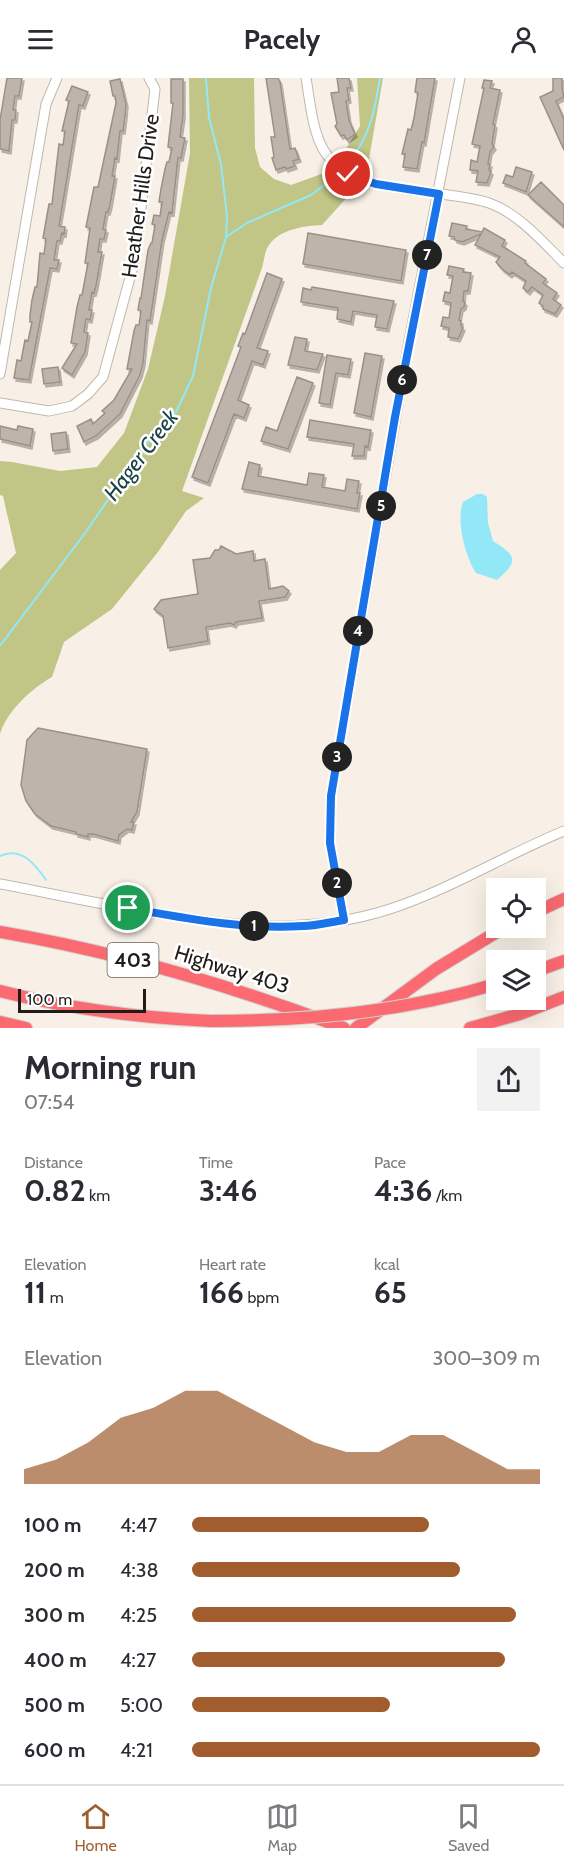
<!DOCTYPE html>
<meta charset="utf-8">
<style>
body{margin:0;font-family:Cabin,sans-serif;background:#f2f2f3;color:#2b2b33;height:100vh;display:flex;flex-direction:column;font-size:22px;white-space:nowrap}
*{box-sizing:border-box;margin:0}
p{font-size:20px;color:#7c7c81}
.icon{flex:none;width:33px;height:33px;fill:none;stroke:currentColor;stroke-width:2;stroke-linecap:round;stroke-linejoin:round}
.map{position:relative;height:950px;overflow:hidden}
.drawer{display:flex;flex-direction:column;background:#fff;flex:1}
.drawer>*{flex:none}
.fabs{position:absolute;left:486px;top:800px;display:grid;gap:12px}
.fabs a{display:grid;place-items:center;width:60px;height:60px;border-radius:0px;background:#fff;box-shadow:0 6px 24px #0002;font-size:30px}
.scale{position:absolute;left:18px;bottom:15px;width:128px;box-sizing:border-box;padding-left:6px;border:3px solid #1f1d19;border-top:0;font-size:16px;line-height:21px;white-space:nowrap;color:#1f1d19;-webkit-text-stroke:4px #fff;paint-order:stroke}
.pin{position:absolute;display:grid;place-items:center;width:51px;height:51px;color:#fff;margin:-26px;border:3px solid #fff;border-radius:50%;box-shadow:0 2px 6px #0007}
.km{position:absolute;width:30px;height:30px;margin:-15px;border-radius:50%;background:#222;color:#fff;font-size:16px;line-height:30px;text-align:center}
.round{display:grid;place-items:center;flex:none;width:63px;height:63px;border-radius:0px;background:#f2f2f3}
.overview{display:flex;align-items:center;justify-content:space-between;height:102px;padding:0 24px}
h1{font-size:33px;font-weight:700;line-height:45px}
.stats{display:grid;grid-template-columns:repeat(3,1fr);gap:9px;height:102px;padding:6px 24px}
.stats div{display:grid;align-content:center}
.stats b{font-size:30px;font-weight:700}
.stats small{font-size:16px;font-weight:400}
.stats p{font-size:16px}
.chart{height:168px;padding:12px 24px}
.chart p{display:flex;justify-content:space-between}
.chart svg{width:100%;height:108px;margin-top:6px;fill:#a15d2e;opacity:.7}
ul{padding:0 24px;list-style:none;font-size:20px}
li{display:grid;grid-template-columns:96px 72px 1fr;align-items:center;height:45px}
li i{height:15px;border-radius:8px;background:#a15d2e}
header{display:flex;justify-content:space-between;align-items:center;height:78px;padding:0 24px;background:#fff;font-size:27px;font-weight:700}
.dock{display:flex;justify-content:space-around;align-items:center;height:84px;border-top:2px solid #e1e1e2;background:#fff;font-size:16px;color:#7c7c81}
.dock a{display:grid;justify-items:center;gap:3px}
.dock .selected{color:#a15d2e}
.map>svg:first-child{display:block}
.forest{fill:#c1c686}
.water{fill:#92e8f6}
.lines{fill:none;stroke-linecap:round;stroke-linejoin:round}
.stream{stroke:#92e8f6;stroke-width:2}
.building{fill:#beb4ac;stroke:#9a9088;stroke-width:1.5;filter:url(#shadow)}
.minor-casing{stroke:#c0b8ae;stroke-width:11}
.highway-casing{stroke:#d2d2d1;stroke-width:14}
.minor{stroke:#fff;stroke-width:9}
.highway{stroke:#fa6a70;stroke-width:12}
.highway-bridge-casing{stroke:#d2d2d1;stroke-width:14;stroke-linecap:butt}
.highway-bridge{stroke:#fa6a70;stroke-width:12}
.route-casing{stroke:#fff;stroke-width:12}
.route{stroke:#1a73e8;stroke-width:8}
.labels{text-anchor:middle;dominant-baseline:central;stroke-width:5;stroke-linejoin:round;paint-order:stroke}
.shield{fill:#fff;stroke:#62615e;stroke-width:1.5}
.shield-label{font-size:20px;font-weight:bold;fill:#1f1d19}
.street-label{font-size:21px;fill:#1f1d19;stroke:#fff}
.water-label{font-size:22px;font-style:italic;fill:#184046;stroke:#fff}
</style>
<header><svg class="icon" aria-label="menu" viewBox="0 0 24 24"><path d="M4 6h16M4 12h16M4 18h16"/></svg>Pacely<svg class="icon" aria-label="person" viewBox="0 0 24 24"><circle cx="12" cy="8" r="4"/><path d="M4 21q1-7 8-7t8 7"/></svg></header>
<div class="map">
<svg width="564" height="950" viewBox="0 0 564 950">
<defs>
<filter id="shadow"><feDropShadow dx="2" dy="3" stdDeviation="0" flood-color="#0004"/></filter>
</defs>
<rect width="100%" height="100%" fill="#f8f0e6"/>
<path class="forest" d="M189 0H254L255 70 260 89 274 101 291 107 324 95 350 116 322 147C304 148 280 151 269 167 265 172 264 183 262 190L182 413 204 420 186 433 158 474 112 531 64 564 52 599C31 611 7 633 0 656V492L16 475 3 418 0 417V383L12 384 60 393 97 389 124 355 148 291 165 218 190 75Z
M357 0H383L368 87 344 74 360 48Z"/>
<path class="water" d="M477 416H483L487 419 488 445 493 463C517 478 519 483 497 502L476 495C465 478 456 443 463 424Z"/>
<g class="lines">
<path class="stream" d="M348 87C370 56 374 37 380 0
M226 159 247 145 311 117 343 93
M0 568 85 455 153 357 174 338 193 298 211 210 226 159 227 139 221 86 209 40 206 0
M0 778C21 768 35 786 46 802"/>
</g>
<path class="building" d="M7 0H22L19 18H15L13 32H16L15 42H12L9 73 0 71V42Z
M266 0H278L280 4 290 71 295 70 299 81 293 83 295 88 286 91 285 89 276 92 272 80 274 79 271 59H275Z
M337 0H349L351 10H347L349 22 346 23 349 42 355 56 347 62 344 57 341 58 335 48 337 46 331 15 339 14Z
M417 0H435L426 53 424 65 422 64 417 91 403 89 405 76H402L408 51 411 52 414 40 418 15 415 14Z
M553 0H562V10L564 19 556 23 564 41V72L540 19 553 13Z
M120 1 126 26 125 38 123 53H120L117 81 115 80 112 98H115L110 127 108 134H106L103 151 106 152 104 161H100L98 174H102L96 208 94 215 92 214 89 232H92L90 242 86 241 84 254 88 255 85 274 72 297 62 290 77 266 71 265 77 229 80 217H82L88 185H85L90 150 86 149 94 109H98L116 25 115 18H113L110 3Z
M171 1H183V38L180 59 185 60 181 80H178L172 135 169 134 162 162 150 243 147 242 143 285 140 297 120 336 96 358 84 364 77 348 91 341 93 346 105 335 102 333 114 322 132 291H127L134 253 136 247H139L141 233 138 232 140 220H141L148 172 151 165H152L155 147 152 146 154 137 160 138 162 124H159L161 111 165 91 167 84H169L172 70 168 69 173 25H171Z
M484 2 492 3 490 10 500 12 493 46 495 47 492 66 494 69 490 74 488 86H490L489 92 491 94 487 105 476 104 478 93 470 92 471 82 477 84 480 68 472 66 484 10H482Z
M72 8 88 14 83 28 79 27 59 148 65 149 64 156 62 155 60 163H57L54 182H59L57 191 50 190 29 302 14 300 17 282 21 283 25 262 28 263 32 244H30V237L32 222 35 209H37L40 175 44 176 46 161 43 160 49 126H52L59 66 63 67 65 53H62L69 23 66 22Z
M516 89 532 94 526 114 503 105 506 97 513 99Z
M541 104 564 127V149L528 117Z
M452 145 467 148 466 151 482 154 484 150 505 162 502 168 526 183 525 185 546 201 543 205 557 215 553 221 561 227 555 236 543 231V228L539 225 543 217 532 209 528 214 523 210 526 203 512 194 510 197 502 191 496 184 500 179 475 167 481 156 462 164 455 162 454 159 449 158Z
M308 155 406 172 401 203 303 186Z
M449 188 464 191 463 194 471 195 468 213H464L463 223 465 225 464 229 461 231 459 242 461 243V248L463 250 458 261 448 259 449 250 441 248 443 239 449 240 451 225 443 223 445 214 450 215 453 198 447 197Z
M267 195 282 201 257 270 268 273 263 287 252 283 238 322 249 327 244 340 234 336 208 405 192 399 241 269 238 268 243 255 245 256Z
M312 209 394 223 387 251 375 249 377 237 353 233 351 244 337 241 338 230 301 224 303 210 311 212Z
M295 259 307 261 305 273 323 276 317 292 288 287Z
M365 275 382 278 371 339 354 335Z
M327 277 351 281 348 297 336 295 330 327 319 325Z
M58 289 60 304 44 306 42 291Z
M297 299 313 305 288 371 261 363 266 349 277 353Z
M310 342 371 352 368 369 365 368 364 378H352L354 366 307 359Z
M0 348 17 352 18 348 33 351 30 368 0 361Z
M66 354 68 371 53 373 51 356Z
M249 384 260 387 258 398 307 407 309 395 324 397 322 409 345 413 347 401 359 403 357 415H360L357 431 242 411Z
M221 468 236 476 253 473 254 483 265 481 269 511 283 508 289 513 285 519 259 523 262 540 236 544 234 547 230 545 206 549 208 563 168 570 163 538 154 531 161 522 198 516 193 482 210 480 215 472H219Z
M38 650 147 671 137 734 131 744H134L132 752 127 751 119 757 118 763 93 756H88V759L76 756V754L51 748 35 736 26 723 21 707 27 662Z"/>
<g class="lines">
<defs>
<path id="minor" d="M306 0C310 23 312 51 323 71 351 120 441 109 489 125 518 135 543 164 564 185
M0 296 46 26 57 0
M0 325 49 333 72 328 88 316 103 299 135 181 155 11 149 0
M0 806C48 815 95 825 143 833 228 848 306 858 390 831 451 811 505 777 564 753
M344 842 330 765 331 718 408 268 460 0"/>
<path id="highway" d="M536 834 564 821
M0 854C118 874 232 908 344 950
M536 893 564 883
M0 913C70 931 140 940 212 943
M0 944 26 950
M356 950 436 891 505 849
M470 950 520 936 564 919"/>
</defs>
<use href="#minor" class="minor-casing"/>
<use href="#highway" class="highway-casing"/>
<use href="#minor" class="minor"/>
<use href="#highway" class="highway"/>
<defs>
<path id="highway-bridge" d="M212 943C309 943 404 934 496 906"/>
</defs>
<use href="#highway-bridge" class="highway-bridge-casing"/>
<use href="#highway-bridge" class="highway-bridge"/>
</g>
<g class="lines">
<defs>
<path id="route" d="M128 830C185 840 244 852 303 848 316 848 330 844 344 842L330 765 331 718 395 339 439 116 376 106 348 96"/>
</defs>
<use href="#route" class="route-casing"/>
<use href="#route" class="route"/>
</g>
<g class="labels">
<rect class="shield" x="107.5" y="865" width="51" height="34" rx="4.5"/>
<g class="shield-label">
<text x="133" y="882">403</text>
</g>
<g class="street-label">
<text transform="translate(140 118) rotate(-82)">Heather Hills Drive</text>
<text transform="translate(232 891) rotate(17)">Highway 403</text>
</g>
<g class="water-label">
<text transform="translate(141 377) rotate(-53)">Hager Creek</text>
</g>
</g>
</svg>
<div class="fabs">
<a><svg class="icon" aria-label="locate" viewBox="0 0 24 24"><circle cx="12" cy="12" r="6"/><path d="M12 2v4M12 18v4M2 12h4M18 12h4"/></svg></a>
<a><svg class="icon" aria-label="layers" viewBox="0 0 24 24"><path d="M12 4l9 5-9 5-9-5zM3 14l9 5 9-5"/></svg></a>
</div>
<div class="scale">100 m</div>
<div class="pin" style="left:128px;top:830px;background:#1e9e55"><svg class="icon" aria-label="arrive" viewBox="0 0 24 24"><path d="M6 21V4h12l-3 4 3 4H6"/></svg></div>
<div class="pin" style="left:348px;top:96px;background:#d93025"><svg class="icon" aria-label="check" viewBox="0 0 24 24"><path d="M5 12l5 5 9-10"/></svg></div>
<b class="km" style="left:254px;top:848px">1</b>
<b class="km" style="left:337px;top:805px">2</b>
<b class="km" style="left:337px;top:679px">3</b>
<b class="km" style="left:358px;top:553px">4</b>
<b class="km" style="left:381px;top:428px">5</b>
<b class="km" style="left:402px;top:302px">6</b>
<b class="km" style="left:427px;top:177px">7</b>
</div>
<section class="drawer">
<div class="overview"><div><h1>Morning run</h1><p>07:54</p></div><a class="round"><svg class="icon" aria-label="share" viewBox="0 0 24 24"><path d="M12 15V3M7 8l5-5 5 5M5 13v7h14v-7"/></svg></a></div>
<div class="stats">
<div><p>Distance</p><b>0.82<small> km</small></b></div>
<div><p>Time</p><b>3:46</b></div>
<div><p>Pace</p><b>4:36<small> /km</small></b></div>
</div>
<div class="stats">
<div><p>Elevation</p><b>11<small> m</small></b></div>
<div><p>Heart rate</p><b>166<small> bpm</small></b></div>
<div><p>kcal</p><b>65</b></div>
</div>
<div class="chart"><p><span>Elevation</span>300–309 m</p>
<svg viewBox="0 0 160 44" preserveAspectRatio="none"><path d="M0 44V38L10 34L20 27L30 17L40 13L50 6L60 6L70 13L80 20L90 27L100 31L110 31L120 24L130 24L140 31L150 38L160 38V44z"/></svg>
</div>
<ul>
<li><b>100 m</b>4:47<i style="width:68%"></i></li>
<li><b>200 m</b>4:38<i style="width:77%"></i></li>
<li><b>300 m</b>4:25<i style="width:93%"></i></li>
<li><b>400 m</b>4:27<i style="width:90%"></i></li>
<li><b>500 m</b>5:00<i style="width:57%"></i></li>
<li><b>600 m</b>4:21<i style="width:100%"></i></li>
</ul>
</section>
<nav class="dock">
<a class="selected"><svg class="icon" aria-label="home" viewBox="0 0 24 24"><path d="M3 11l9-7 9 7M6 9v11h12V9"/></svg>Home</a>
<a><svg class="icon" aria-label="map" viewBox="0 0 24 24"><path d="M3 6l6-2 6 2 6-2v14l-6 2-6-2-6 2zM9 4v14M15 6v14"/></svg>Map</a>
<a><svg class="icon" aria-label="saved" viewBox="0 0 24 24"><path d="M7 4h10v16l-5-4-5 4z"/></svg>Saved</a>
</nav>
